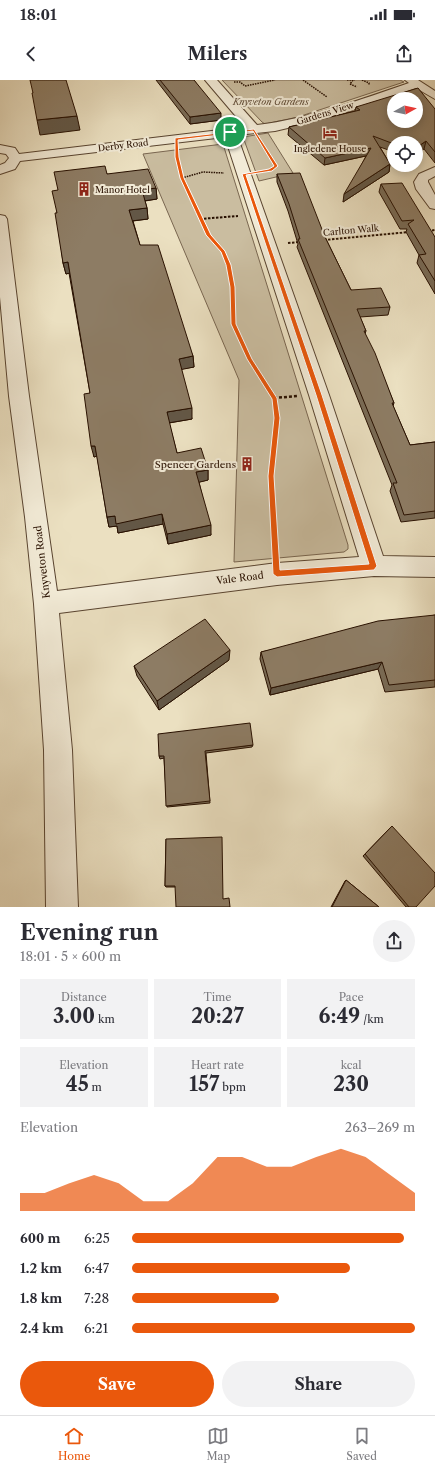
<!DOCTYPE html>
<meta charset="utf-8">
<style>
body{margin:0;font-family:"Libre Caslon Text",serif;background:#f2f2f3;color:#2b2b33;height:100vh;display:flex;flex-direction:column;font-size:15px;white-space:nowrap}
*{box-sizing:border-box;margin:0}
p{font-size:13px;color:#7c7c81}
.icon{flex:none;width:22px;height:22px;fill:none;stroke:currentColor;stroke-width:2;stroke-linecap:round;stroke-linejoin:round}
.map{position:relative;height:827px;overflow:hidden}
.side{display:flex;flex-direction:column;background:#fff;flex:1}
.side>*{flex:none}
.needle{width:26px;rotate:82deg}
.buttons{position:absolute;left:387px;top:12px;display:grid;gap:8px}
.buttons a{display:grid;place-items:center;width:36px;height:36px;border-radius:50%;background:#fff;box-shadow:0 2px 10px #0003;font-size:20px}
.pin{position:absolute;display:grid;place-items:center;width:34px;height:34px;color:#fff;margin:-17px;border:2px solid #fff;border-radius:50%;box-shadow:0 1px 4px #0007}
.round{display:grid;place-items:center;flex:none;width:42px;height:42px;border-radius:21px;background:#f2f2f3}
.summary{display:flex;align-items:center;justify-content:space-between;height:68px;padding:0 20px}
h1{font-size:22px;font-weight:800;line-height:30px}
.figures{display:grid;grid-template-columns:repeat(3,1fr);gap:6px;height:68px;padding:4px 20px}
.figures div{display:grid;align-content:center;border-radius:0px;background:#f2f2f3;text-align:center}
.figures b{font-size:20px;font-weight:800}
.figures small{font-size:11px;font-weight:400}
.figures p{font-size:11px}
.chart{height:112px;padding:8px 20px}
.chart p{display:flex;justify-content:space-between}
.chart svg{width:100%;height:72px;margin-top:4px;fill:#ea580c;opacity:.7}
.primary-button{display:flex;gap:8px;margin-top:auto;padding:8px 20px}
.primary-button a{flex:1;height:46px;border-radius:24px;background:#ea580c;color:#fff;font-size:16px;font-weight:800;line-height:46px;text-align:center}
.primary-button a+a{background:#f2f2f3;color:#2b2b33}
ul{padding:0 20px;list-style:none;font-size:13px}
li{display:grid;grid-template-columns:64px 48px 1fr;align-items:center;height:30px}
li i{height:10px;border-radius:5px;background:#ea580c}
.status{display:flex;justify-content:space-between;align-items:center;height:28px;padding:0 20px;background:#fff;direction:ltr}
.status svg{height:11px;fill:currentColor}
header{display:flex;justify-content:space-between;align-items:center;height:52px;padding:0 20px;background:#fff;font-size:18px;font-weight:800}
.dock{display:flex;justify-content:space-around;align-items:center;height:56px;border-top:1px solid #e1e1e2;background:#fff;font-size:11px;color:#7c7c81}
.dock a{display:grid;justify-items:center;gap:2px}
.dock .active{color:#ea580c}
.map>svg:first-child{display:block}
.green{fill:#cabda0;stroke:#796650}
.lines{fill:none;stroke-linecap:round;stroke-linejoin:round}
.street-casing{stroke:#594430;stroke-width:2}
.path-far2{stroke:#281000;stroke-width:1.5;stroke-dasharray:1.5 1;stroke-linecap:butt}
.path-far1{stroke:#281000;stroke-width:2;stroke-dasharray:2.5 1.5;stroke-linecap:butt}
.path{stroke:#281000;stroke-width:2.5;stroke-dasharray:3 2;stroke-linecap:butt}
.street{fill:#f2ebd7;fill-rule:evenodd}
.wall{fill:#796b56;stroke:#281000}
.shaded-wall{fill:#635746;stroke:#281000}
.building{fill:#8d7c64;stroke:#281000;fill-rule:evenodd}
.route{fill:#ea580c;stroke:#fff;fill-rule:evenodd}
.labels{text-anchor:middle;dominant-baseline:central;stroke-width:4;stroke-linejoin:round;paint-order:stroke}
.far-park-label{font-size:9px;font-style:italic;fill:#614d38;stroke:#f2ebd7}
.far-street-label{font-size:9px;fill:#281000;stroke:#f2ebd7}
.far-poi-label{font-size:9px;fill:#281000;stroke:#f2ebd7}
.poi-label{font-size:10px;fill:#281000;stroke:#f2ebd7;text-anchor:end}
.street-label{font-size:10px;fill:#281000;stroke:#f2ebd7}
</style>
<div class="status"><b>18:01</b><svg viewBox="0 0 49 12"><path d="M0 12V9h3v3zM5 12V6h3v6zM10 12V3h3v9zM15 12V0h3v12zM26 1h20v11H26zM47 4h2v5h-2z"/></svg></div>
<header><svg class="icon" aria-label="back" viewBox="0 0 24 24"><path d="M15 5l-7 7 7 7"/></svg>Milers<svg class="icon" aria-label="share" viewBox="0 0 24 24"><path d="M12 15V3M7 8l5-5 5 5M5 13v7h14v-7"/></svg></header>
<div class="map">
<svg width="435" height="827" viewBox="0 0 435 827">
<rect width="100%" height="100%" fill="#ebe0c1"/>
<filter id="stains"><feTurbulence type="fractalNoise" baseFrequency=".005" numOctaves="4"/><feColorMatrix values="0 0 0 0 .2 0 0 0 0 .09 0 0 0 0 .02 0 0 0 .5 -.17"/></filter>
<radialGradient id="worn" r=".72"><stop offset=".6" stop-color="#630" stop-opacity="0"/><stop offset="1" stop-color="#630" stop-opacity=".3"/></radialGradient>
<path class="green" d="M222 0H400L404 2 298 37 265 44 262 42Z
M268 53 293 93 259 101 243 57Z
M223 64 348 465V469L344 472 234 482 239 300 143 74Z"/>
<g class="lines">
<defs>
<path id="street" d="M205 0H217L257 45C309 39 359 20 409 3L405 0H418L435 11V19L416 8 326 39 275 51 237 55 329 315 383 476 435 477V497L374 496 277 505 59 533 72 670 78 827H46L44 670 34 524 25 437 9 316 0 217V135L5 136 7 139 29 316 57 511 277 483 359 477 309 315 225 57 20 81 15 89 0 94V85L5 83 9 78 6 74 0 73V65L15 68 19 74 245 47Z
M435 87V96L428 100V102L435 115V129L430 128 416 109 414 102 419 94Z"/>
</defs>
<use href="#street" class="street-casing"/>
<path class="path-far2" d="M303 0 327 17
M347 0H355
M353 0 350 4 357 7
M362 0 369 3V5
M234 2H240L245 6 275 0
M177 73 181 95 197 132
M261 92 270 90 276 86 262 64
M182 98 203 92 224 93"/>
<path class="path-far1" d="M196 131 209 155 223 171 233 207 234 244 250 279 265 304
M200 139 238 136
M428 151 435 150
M324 160 409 152
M288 163 299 162"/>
<path class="path" d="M265 303 274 318 277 338 271 397 276 471
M274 318 298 316"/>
<use href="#street" class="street"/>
</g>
<path class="wall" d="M156 0H194L221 40 190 44Z
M356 27 435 29V83L424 69 416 63H394V72L380 67 390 84 389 92 343 122 366 76 324 85 288 55 289 47 355 31Z
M107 94 156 108 157 119 145 121 147 128 148 139 133 141 140 165 193 276 194 287 181 289 192 339 169 343 177 373 208 390V400L199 402 211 455 168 464 163 444 118 453 117 446 109 447 107 437 97 376 94 377 90 313 69 193 66 194 63 183 57 133 58 110Z
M277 94 325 157 351 210 390 227 388 235 360 237 366 251 365 254 394 323 393 326 410 365 435 362V438L401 442 390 411 392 405 297 167 298 164 288 131 277 102Z
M381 104 435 157V214L417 183 419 175 406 152 407 149H400L379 112Z
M435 535V607L385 612 378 589 270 615 260 579 261 572Z
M229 580 159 630 137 596 134 586Z
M253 665 252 667 206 673 210 723 167 727 164 678 160 679 159 676Z
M392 746 416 827H406L363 776Z
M166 759 223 819 230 827 175 807H166L165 806Z
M346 800 379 827H331L345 801Z"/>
<path class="shaded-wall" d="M221 33V40L190 44V37Z
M77 36 80 50 40 55 37 40Z
M426 61 424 69 416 74V68Z
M371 68 370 75 324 85 325 78Z
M390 84 389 92 343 122 344 114Z
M156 108 157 119 143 121 142 110Z
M147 128 148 139 131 141 129 130Z
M68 182 70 193 66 194 63 183Z
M193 276 194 287 179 290V279Z
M192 328V339L168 343 167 332Z
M91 366H95L97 376 94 377Z
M208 390V400L196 403V392Z
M162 434 163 444 118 453 117 446 109 447 107 437 115 436Z
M211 445V455L168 464 167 454Z
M230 570 229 580 159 630 157 621Z
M382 582 378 589 270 615 271 608Z"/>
<path class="building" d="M30 0H66L77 36 37 40 32 13H33Z
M160 0H194L221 33 190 37Z
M418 8 435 29V72L426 61 416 68V63H394V64L373 56 390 84 344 114 371 68 325 78 289 47 360 30 356 27ZM394 19H416V41H394Z
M105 86 107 94 148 89 156 108 142 110 147 128 129 130 140 165H158L193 276 179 279 192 328 167 332 177 373 201 368 208 390 196 392 211 445 167 454 162 434 116 444 115 436 107 437 95 366H91L84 314 90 313 68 182 63 183 55 133H57L52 111 58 110 54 92Z
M300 93 325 157 351 210 381 208 390 227 357 229 366 251H364L375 273 394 323H392L410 365 435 362V431L404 435 393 403H397L298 159H300L289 124 277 94Z
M402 103 435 157V201L419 175 426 174 408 144 414 140 402 141 381 104Z
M435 535V600L389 605 382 582 271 608 261 572 378 541Z
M205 539 230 570 157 621 134 586Z
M250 643 253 665 205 671 210 721 166 726 164 676H159L158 654Z
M392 746 435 793V806L416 827H409L365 774Z
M222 757 223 819 229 818 230 827H176L175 806H165L166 759Z
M346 800 379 827H332Z"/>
<path class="route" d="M254 49 278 86 272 91 246 95 322 315 377 486 374 490 277 497 273 494 268 396 274 338 272 319 247 279 231 244 230 207 226 185 221 172 206 155 180 98 175 77V58ZM253 51 274 86 269 89 242 94 316 315 369 484 280 490 274 396 280 338 277 318 252 279 236 244 235 207 231 185 225 171 211 155 184 98 179 77 178 60Z"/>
<defs>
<symbol id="hotel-bare" viewBox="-9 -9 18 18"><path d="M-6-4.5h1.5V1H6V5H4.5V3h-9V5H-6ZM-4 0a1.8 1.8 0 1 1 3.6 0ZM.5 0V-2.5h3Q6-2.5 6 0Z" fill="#8f2418" stroke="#f2ebd7" stroke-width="2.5" paint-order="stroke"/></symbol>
<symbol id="building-bare" viewBox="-9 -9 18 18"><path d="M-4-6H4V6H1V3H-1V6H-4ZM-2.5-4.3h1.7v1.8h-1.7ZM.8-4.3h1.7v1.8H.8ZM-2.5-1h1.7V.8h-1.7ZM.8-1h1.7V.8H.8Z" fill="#8f2418" stroke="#f2ebd7" stroke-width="2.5" paint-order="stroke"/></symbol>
</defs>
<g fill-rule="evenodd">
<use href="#hotel-bare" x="320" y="43" width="20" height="20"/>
<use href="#building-bare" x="74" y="99" width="20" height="20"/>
<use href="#building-bare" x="237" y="374" width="20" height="20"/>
</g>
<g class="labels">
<g class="far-park-label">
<text x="271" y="21">Knyveton Gardens</text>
</g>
<g class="far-street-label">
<text transform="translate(325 33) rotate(-17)">Gardens View</text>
<text transform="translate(123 65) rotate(-7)">Derby Road</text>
<text transform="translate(351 150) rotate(-5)">Carlton Walk</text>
</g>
<g class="far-poi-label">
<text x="330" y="68">Ingledene House</text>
<text x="95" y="109" text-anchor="start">Manor Hotel</text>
</g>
<g class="poi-label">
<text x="236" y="384">Spencer Gardens</text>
</g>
<g class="street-label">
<text transform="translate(42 482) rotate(-97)">Knyveton Road</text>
<text transform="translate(240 498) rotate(-7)">Vale Road</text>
</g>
</g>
<rect width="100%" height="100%" filter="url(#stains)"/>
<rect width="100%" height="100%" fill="url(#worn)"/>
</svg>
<div class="buttons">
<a><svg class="needle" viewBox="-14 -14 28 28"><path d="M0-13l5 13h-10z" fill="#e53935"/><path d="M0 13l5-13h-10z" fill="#7c7c81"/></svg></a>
<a><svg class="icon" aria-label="locate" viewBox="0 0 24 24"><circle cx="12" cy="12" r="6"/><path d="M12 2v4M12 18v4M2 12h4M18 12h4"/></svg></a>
</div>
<div class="pin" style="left:230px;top:52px;background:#1e9e55"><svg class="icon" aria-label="arrive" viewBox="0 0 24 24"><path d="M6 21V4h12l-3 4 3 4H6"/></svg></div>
</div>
<section class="side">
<div class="summary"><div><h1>Evening run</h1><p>18:01 · 5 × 600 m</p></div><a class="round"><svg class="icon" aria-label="share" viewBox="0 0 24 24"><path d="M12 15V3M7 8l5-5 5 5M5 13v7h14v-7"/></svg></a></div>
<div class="figures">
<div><p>Distance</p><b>3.00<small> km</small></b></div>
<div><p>Time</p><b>20:27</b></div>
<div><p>Pace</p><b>6:49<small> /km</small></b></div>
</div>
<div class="figures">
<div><p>Elevation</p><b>45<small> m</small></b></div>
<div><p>Heart rate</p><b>157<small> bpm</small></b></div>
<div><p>kcal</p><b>230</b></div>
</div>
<div class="chart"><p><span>Elevation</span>263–269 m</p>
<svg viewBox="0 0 160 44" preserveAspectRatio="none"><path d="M0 44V33L10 33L20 27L30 22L40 27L50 38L60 38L70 27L80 11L90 11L100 17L110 17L120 11L130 6L140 11L150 22L160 33V44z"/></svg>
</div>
<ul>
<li><b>600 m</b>6:25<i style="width:96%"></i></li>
<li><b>1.2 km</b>6:47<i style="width:77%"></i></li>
<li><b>1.8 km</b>7:28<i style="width:52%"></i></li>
<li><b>2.4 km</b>6:21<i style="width:100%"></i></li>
</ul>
<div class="primary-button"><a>Save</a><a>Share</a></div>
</section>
<nav class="dock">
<a class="active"><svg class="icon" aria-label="home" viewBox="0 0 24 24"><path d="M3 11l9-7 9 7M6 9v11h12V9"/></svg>Home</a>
<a><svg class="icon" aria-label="map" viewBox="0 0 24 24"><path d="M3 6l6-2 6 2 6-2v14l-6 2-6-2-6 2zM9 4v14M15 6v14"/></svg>Map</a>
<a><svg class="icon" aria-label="saved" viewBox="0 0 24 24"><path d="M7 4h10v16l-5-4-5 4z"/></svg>Saved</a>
</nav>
